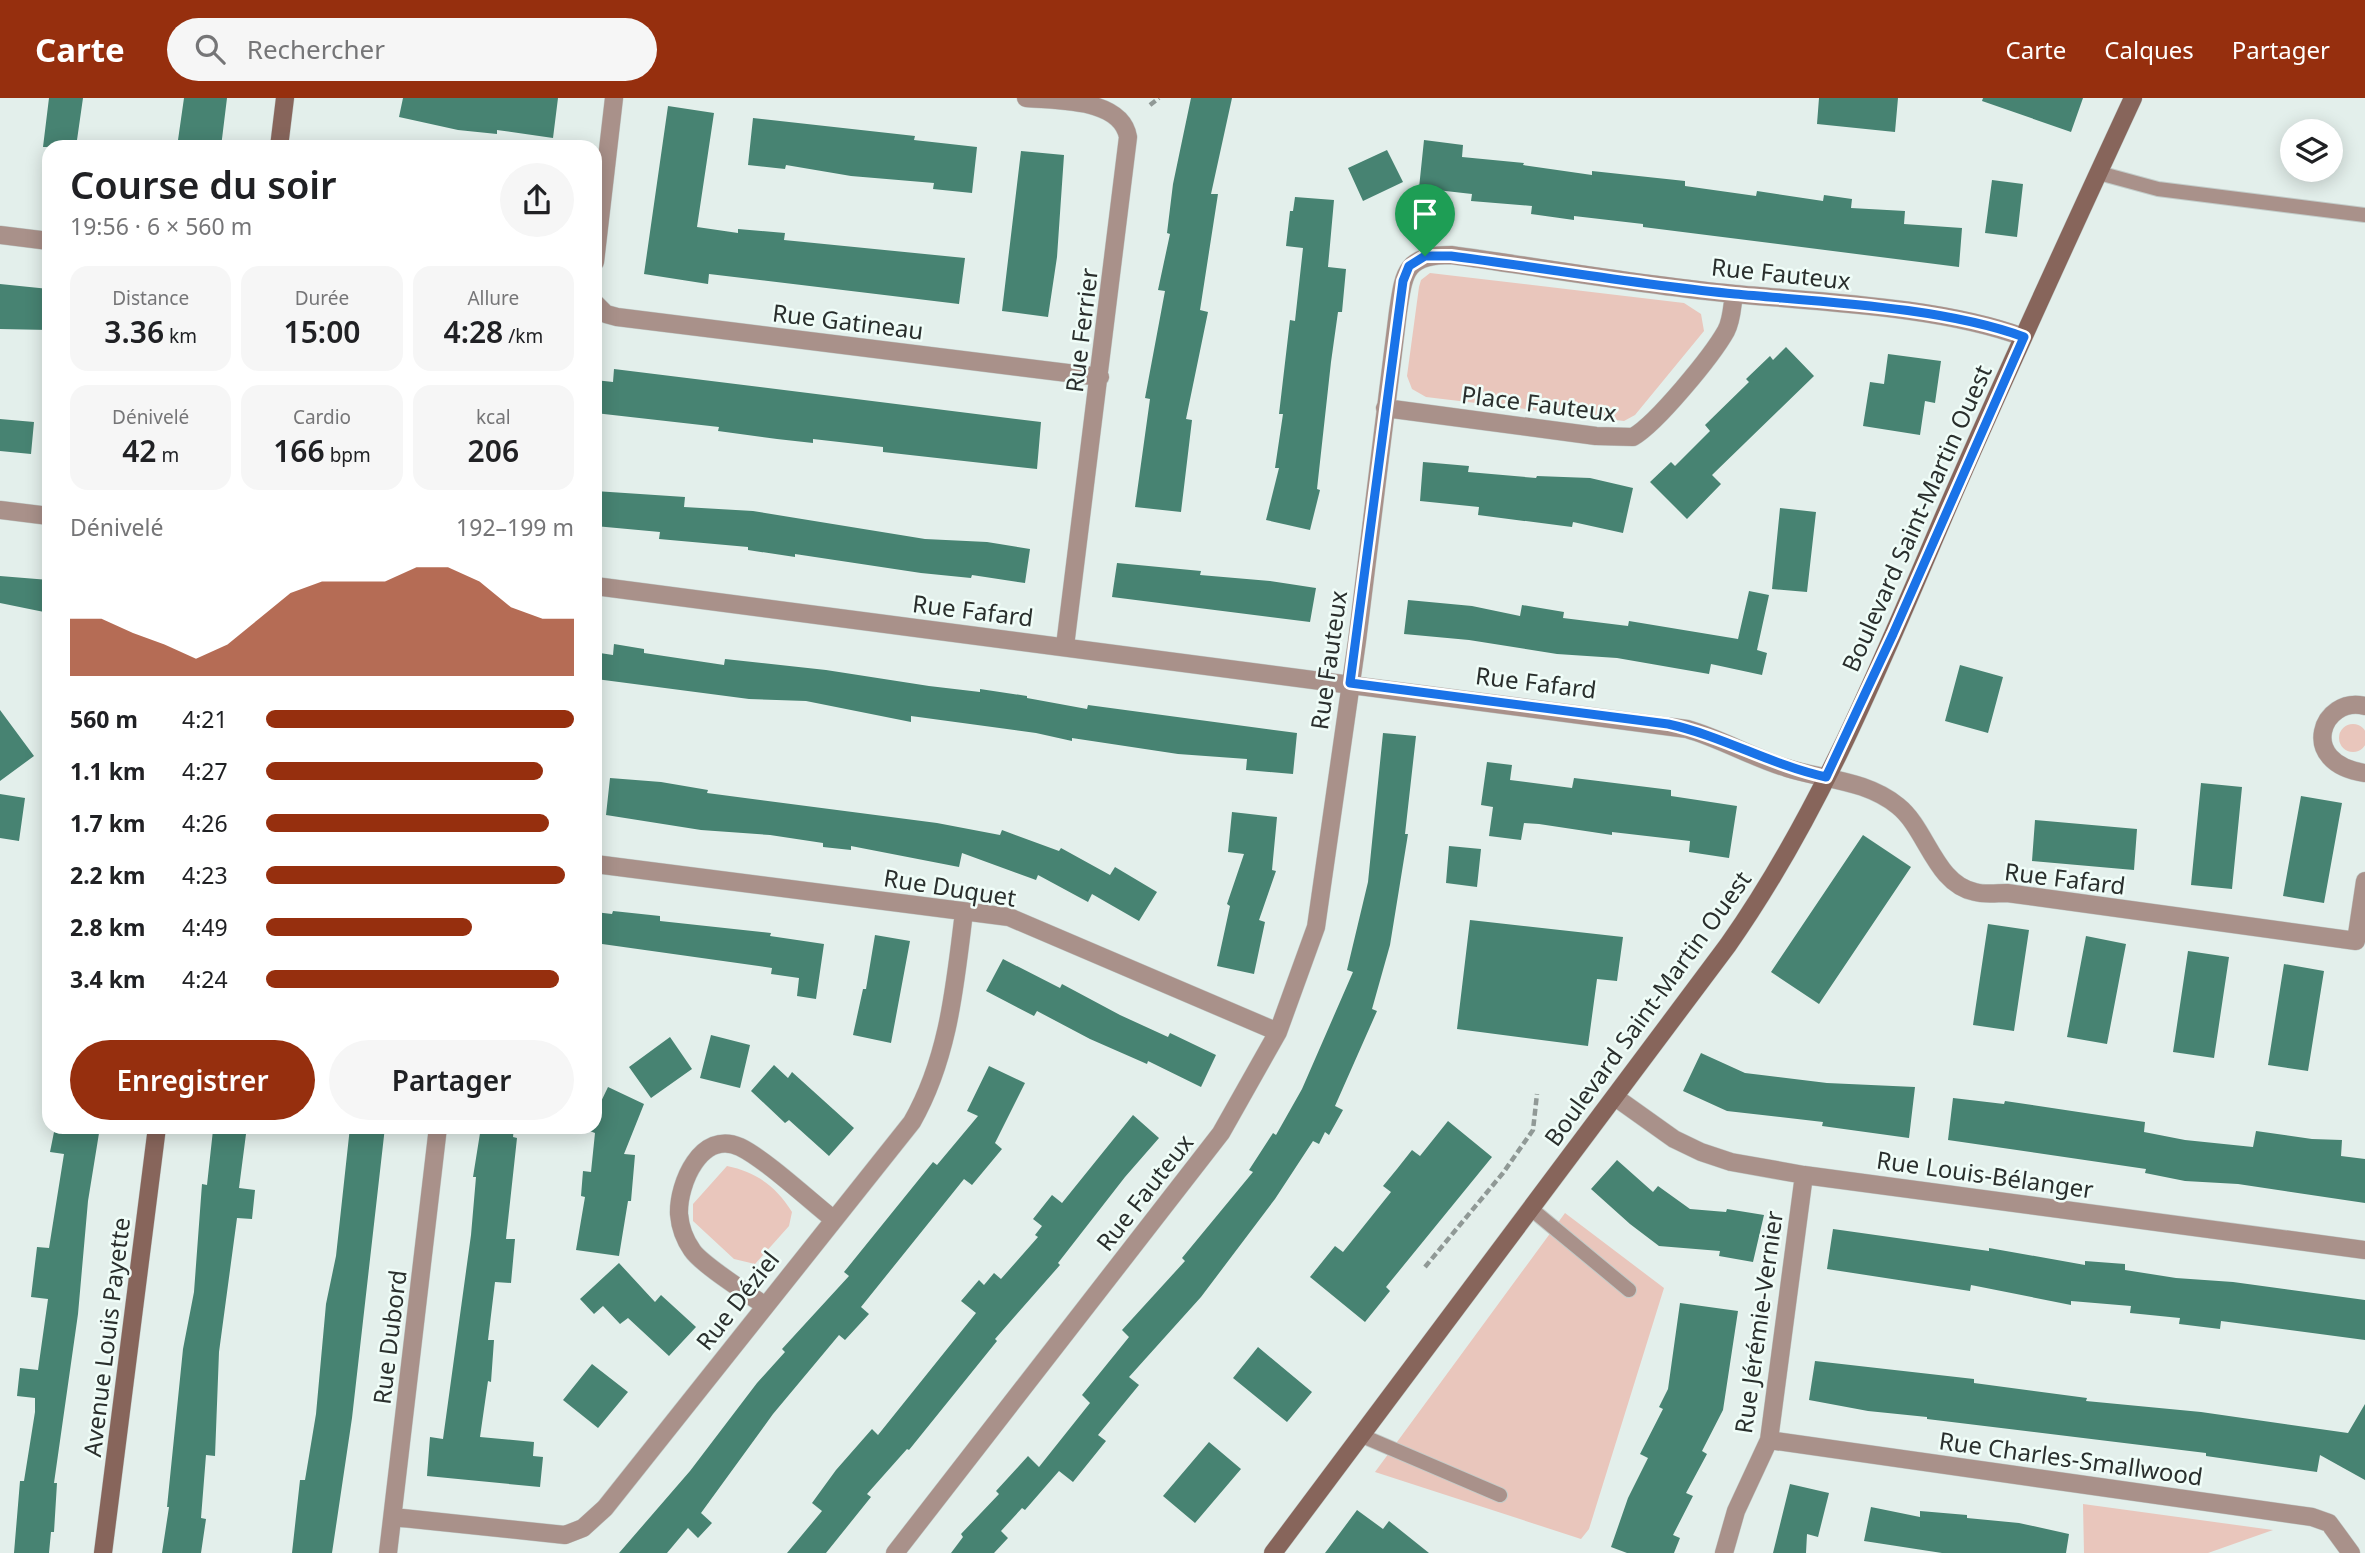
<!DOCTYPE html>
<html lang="fr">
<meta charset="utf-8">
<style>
body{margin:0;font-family:"Noto Sans",sans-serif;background:#f6f6f6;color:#202124;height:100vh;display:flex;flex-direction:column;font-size:26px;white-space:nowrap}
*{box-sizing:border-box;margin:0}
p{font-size:23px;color:#757577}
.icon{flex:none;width:38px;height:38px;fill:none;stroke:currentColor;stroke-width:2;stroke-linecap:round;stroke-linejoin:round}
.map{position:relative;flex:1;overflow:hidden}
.drawer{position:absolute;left:42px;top:42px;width:560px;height:994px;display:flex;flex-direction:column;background:#fff;border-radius:21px;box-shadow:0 4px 18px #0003}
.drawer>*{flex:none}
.tools{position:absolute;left:2280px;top:21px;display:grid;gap:14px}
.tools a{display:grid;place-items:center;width:63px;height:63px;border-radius:50%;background:#fff;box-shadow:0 4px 18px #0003;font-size:35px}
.pin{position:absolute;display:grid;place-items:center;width:60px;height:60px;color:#fff;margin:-72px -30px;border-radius:50% 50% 50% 0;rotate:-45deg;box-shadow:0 0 7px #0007}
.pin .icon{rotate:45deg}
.round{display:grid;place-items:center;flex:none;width:74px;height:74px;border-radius:37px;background:#f6f6f6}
.overview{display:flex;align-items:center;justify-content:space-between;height:119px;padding:0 28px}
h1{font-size:38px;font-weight:600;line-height:52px}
.stats{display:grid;grid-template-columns:repeat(3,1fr);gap:10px;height:119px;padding:7px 28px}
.stats div{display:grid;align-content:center;border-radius:18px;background:#f6f6f6;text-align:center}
.stats b{font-size:30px;font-weight:600}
.stats small{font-size:19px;font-weight:400}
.stats p{font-size:19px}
.chart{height:196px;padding:14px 28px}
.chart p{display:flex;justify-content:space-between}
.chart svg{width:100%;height:126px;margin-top:7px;fill:#962f0e;opacity:.7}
.cta{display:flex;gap:14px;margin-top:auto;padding:14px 28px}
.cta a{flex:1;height:80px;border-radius:42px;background:#962f0e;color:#fff;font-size:28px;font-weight:600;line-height:80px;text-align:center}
.cta a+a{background:#f6f6f6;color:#202124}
ul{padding:0 28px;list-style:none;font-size:23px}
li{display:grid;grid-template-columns:112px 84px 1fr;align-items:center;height:52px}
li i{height:18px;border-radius:9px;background:#962f0e}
header{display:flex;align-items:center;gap:42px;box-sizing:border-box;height:98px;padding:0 35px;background:#962f0e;color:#fff}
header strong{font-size:33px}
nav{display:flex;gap:38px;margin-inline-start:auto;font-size:24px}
.search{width:490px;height:63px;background:#f6f6f6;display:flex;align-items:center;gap:18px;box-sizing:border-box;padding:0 24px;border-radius:38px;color:#757577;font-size:26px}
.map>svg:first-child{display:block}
.green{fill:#e9c6bc}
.building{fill:#478372}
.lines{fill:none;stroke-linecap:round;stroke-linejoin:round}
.lane-casing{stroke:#c2ccc9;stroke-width:16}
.street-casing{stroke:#c2ccc9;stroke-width:19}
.secondary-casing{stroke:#c2ccc9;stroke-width:19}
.path{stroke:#909996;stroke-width:4.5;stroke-dasharray:7 3.5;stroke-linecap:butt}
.lane{stroke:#a9918a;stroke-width:14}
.street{stroke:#a9918a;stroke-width:18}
.secondary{stroke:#87655b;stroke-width:18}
.route-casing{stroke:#fff;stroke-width:14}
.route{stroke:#1a73e8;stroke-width:9}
.labels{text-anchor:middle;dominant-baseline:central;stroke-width:5;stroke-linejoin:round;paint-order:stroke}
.street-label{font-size:24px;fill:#2a2f2d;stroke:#f0fdf8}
</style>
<header>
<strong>Carte</strong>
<div class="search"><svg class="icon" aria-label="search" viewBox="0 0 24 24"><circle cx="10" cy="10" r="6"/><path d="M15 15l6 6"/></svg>Rechercher</div>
<nav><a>Carte</a><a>Calques</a><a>Partager</a></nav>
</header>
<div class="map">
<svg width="2365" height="1455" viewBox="0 0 2365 1455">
<rect width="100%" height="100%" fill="#e3efeb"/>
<path class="green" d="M1430 175 1684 205 1701 216 1704 233 1635 317 1624 323 1426 299 1412 291 1407 278 1419 189 1421 182Z
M2339 640a14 14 0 1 1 28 0a14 14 0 1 1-28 0Z
M727 1068C756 1074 776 1088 792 1114L789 1128 755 1166 734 1161 693 1123V1106Z
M1565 1115 1664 1190 1589 1431 1581 1441 1375 1374Z
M2083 1406 2273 1432 2208 1455H2084Z"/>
<path class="building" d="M49 0H83L76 49H43Z
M184 0H227L221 49H177Z
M403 0H558L553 40 497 32V36L458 32 399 19Z
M1191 0H1232L1211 96H1218L1200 212 1208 214 1186 321 1192 322 1181 414 1135 409 1150 301 1145 300 1165 193 1158 192 1170 136 1167 135 1173 86Z
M1819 0H1898L1895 34 1817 26Z
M1983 0H2083L2071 34 1982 3Z
M668 8 714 15 697 129 738 135V131L785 135 784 142 965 160 959 206 709 176 708 186 644 176Z
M753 20 915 38 914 42 977 49 972 95 933 91 934 85 851 78 786 67 785 71 748 67Z
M1424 42 1463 47 1462 59 1524 65 1523 67 1592 77V73L1685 83V88L1756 98 1757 93 1823 103 1824 97 1852 101 1851 110 1905 113 1904 126 1962 130 1959 169 1643 129V126L1574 118V122L1531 116 1532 108 1471 103 1472 96 1419 90Z
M1387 52 1403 84 1363 103 1348 70Z
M1021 53 1064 57 1057 159 1048 219 1002 213Z
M1992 82 2023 86 2017 139 1985 135Z
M1295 99 1334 102 1328 169 1346 171 1342 214H1338L1331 264 1317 391 1320 392 1310 432 1266 422 1279 370H1275L1283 316H1279L1290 222 1295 223 1303 150 1286 148 1290 113H1293Z
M0 186 49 191V232L0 231Z
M1786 249 1814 278 1712 377 1721 386 1687 421 1650 384 1671 364 1675 368 1710 333 1705 327 1749 284 1746 281 1770 258 1773 262Z
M1888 256 1941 263 1935 305 1925 303 1920 337 1863 328 1870 284 1884 286Z
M614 271 1041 324 1037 371 883 354V349L813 341V345L777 341 718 333 719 329 595 315V282L613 284Z
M0 321 34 324 31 356 0 353Z
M1423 364 1469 368 1468 374 1536 380 1537 378 1590 380 1633 390 1623 435 1573 424 1572 429 1478 417 1479 409 1420 403Z
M595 393 685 399 684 409 753 413 925 441 987 444 1030 451 1025 485 972 477 971 480 921 475 795 456V459L748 452V449L659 441 660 434 595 428Z
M1780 410 1816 414 1807 494 1772 491Z
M1117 465 1201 473 1200 477 1270 483 1316 490 1310 524 1112 499Z
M0 478 49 482V515L0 505Z
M1749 493 1769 497 1757 552 1767 555 1762 577 1711 566 1709 576 1617 560 1557 556 1469 542 1404 536 1408 502 1472 508 1520 518 1522 507 1564 514 1563 520 1628 528 1629 523 1738 541Z
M614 546 644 551V555L724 567 725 561 826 572 929 588 980 594V591L1027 598V600L1087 611 1088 607 1297 635 1293 676 1246 672 1247 661 1178 656 1072 640V643L1036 635 911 618V624L806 603 749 601 596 581 600 555 613 557Z
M1960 567 2003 579 1988 635 1945 623Z
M0 612 34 658 0 683Z
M1383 635 1416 638 1405 736H1408L1390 847 1372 911 1377 913 1335 1008 1343 1012 1329 1037 1325 1034 1319 1046 1313 1043 1275 1101 1201 1199 1129 1279 1139 1287 1098 1337 1106 1343 1073 1384 1059 1373 1025 1412 1022 1410 1001 1433 1008 1440 994 1455H951L963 1439 961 1436 999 1396 996 1393 1028 1358 1039 1369 1090 1305 1082 1297 1129 1239 1122 1232 1185 1163 1182 1160 1253 1074 1249 1072 1273 1035 1276 1037 1302 991 1353 874 1347 872 1368 784Z
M1487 664 1512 667 1510 682 1572 690 1574 680 1671 692V698L1737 708 1729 760 1689 754 1690 743 1612 734V737L1539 726 1524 725 1521 742 1489 738 1493 709 1481 707Z
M610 680 661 684 708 692 707 695 937 725 1000 737 1002 732 1059 753 1061 750 1110 777 1115 769 1157 794 1139 823 1092 796 1088 804 1038 777 1036 782 962 755 959 769 851 748V752L823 749V745L770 737 701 732 606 717Z
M2201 685 2242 689 2232 791 2191 787Z
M0 696 25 700 19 743 0 740Z
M2301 698 2342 705 2324 805 2283 798Z
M1232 714 1277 719 1272 772 1276 773 1259 822 1265 824 1254 876 1217 868 1230 808 1227 806 1244 756 1228 754Z
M2035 722 2137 731 2134 772 2032 763Z
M1863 737 1911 769 1819 906 1771 874Z
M1449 748 1481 751 1477 789 1446 785Z
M613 813 660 818V823L771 835 770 838 824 846 816 901 797 898 799 880 771 876 772 870 595 845V814L612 816Z
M1470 822 1623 839 1617 883 1597 881 1588 948 1457 931Z
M1988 826 2029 832 2014 933 1973 927Z
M875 837 910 843 891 945 853 937 863 891H866Z
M2086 838 2126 846 2107 946 2067 939Z
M2188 853 2229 859 2214 960 2173 954Z
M1003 861 1060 890 1062 886 1120 917 1168 939 1170 935 1216 957 1201 989 1148 963 1147 966 1090 941 1037 913 1034 918 986 893Z
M2284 866 2324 873 2308 973 2268 967Z
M711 937 750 947 740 990 700 980Z
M670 939 692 971 651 1000 629 969Z
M1701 955 1745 975 1827 985 1915 989 1909 1040 1822 1028 1823 1024 1727 1013 1683 993Z
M774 967 788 980 792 974 854 1030 829 1058 789 1022 785 1025 751 993Z
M989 968 1025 985 995 1045 1002 1051 972 1087 964 1081 861 1209 869 1216 845 1242 839 1237 773 1316 701 1415 712 1425 698 1440 688 1430 667 1455H619L690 1373 757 1285 785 1254 782 1251 849 1178 844 1174 933 1064 937 1067 978 1018 967 1013Z
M608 989 644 1006 624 1056 635 1057 631 1103H628L619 1158 576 1152 585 1099 581 1098 583 1073 591 1074 595 1035 587 1032 595 1029V1016Z
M1953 1000 2004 1006 2005 1003 2145 1024 2144 1034 2185 1042 2253 1049 2256 1033 2312 1041 2342 1042 2341 1058 2365 1061V1105L2238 1086 2185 1083 2145 1075 2146 1071 1948 1042Z
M1133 1017 1159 1040 1125 1079 1058 1165 1060 1167 995 1241 997 1243 909 1352 907 1351 867 1396 871 1399 826 1455H787L822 1413 812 1405 836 1372 872 1331 878 1337 976 1215 961 1203 979 1182 984 1187 994 1175 1001 1181 1038 1139 1035 1137 1042 1128 1033 1121 1052 1097 1062 1105Z
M1448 1023 1492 1059 1386 1189 1390 1193 1365 1224 1310 1179 1335 1148 1343 1154 1391 1094 1383 1088 1397 1071 1412 1052 1420 1058Z
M55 1029H100L88 1103 78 1216 54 1385H57L54 1434H51L49 1455H14L20 1383H24L35 1314V1300L17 1298 20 1270 38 1272 48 1201 31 1199 37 1149 49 1150 64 1056 50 1054Z
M350 1029H385L352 1320 332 1455H292L300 1382H305L316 1316 326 1206 336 1158Z
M481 1029H514L513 1039 517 1040 506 1141H515L511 1185 495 1184 488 1242H494L491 1284 488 1283 480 1339 534 1344 533 1358 543 1359 540 1389 427 1378 430 1339 443 1341 471 1137 476 1079H473Z
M213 1032 246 1036 239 1090 255 1092 252 1121 237 1120 219 1254 215 1358 206 1357 201 1420 206 1421 201 1455H162L169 1409H167L183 1251 194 1194 202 1086 207 1087Z
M1617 1062 1653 1094 1658 1088 1690 1111 1726 1114 1727 1111 1764 1117 1753 1164 1719 1158 1720 1153 1659 1148 1630 1126 1591 1091Z
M1833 1131 1989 1153V1150L2085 1167V1163L2125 1166V1172L2176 1180 2233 1184 2365 1202V1242L2221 1223 2220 1231 2179 1226 2180 1220 2130 1215 2131 1208 2071 1203V1207L1971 1187 1970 1193 1827 1171Z
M619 1165 655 1204 661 1197 696 1229 669 1258 628 1220 620 1226 603 1208 594 1216 580 1201Z
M1680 1205 1738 1213 1723 1312 1702 1353 1707 1356 1686 1395 1693 1398 1673 1437 1680 1440 1674 1455H1627L1611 1449 1628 1400 1648 1360 1640 1356 1663 1311 1659 1309 1668 1291Z
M1258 1249 1312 1294 1287 1324 1233 1280Z
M1815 1263 1974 1281V1285L2087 1300 2086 1303 2201 1314 2348 1335 2365 1306V1382L2320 1357 2317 1374 2206 1358V1355L1927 1321V1319L1868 1313 1809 1302Z
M592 1266 628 1294 598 1330 563 1302Z
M1209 1344 1241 1371 1195 1425 1163 1398Z
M1790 1386 1829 1395 1818 1439 1807 1436 1806 1455H1773Z
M1871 1409 1920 1419V1413L1967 1417V1420L2019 1425 2069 1436 2066 1455H1942L1864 1443Z
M1357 1412 1383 1431 1389 1423 1429 1455H1325Z"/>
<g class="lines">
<defs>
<path id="lane" d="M2099 75 2158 91 2365 117
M1530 1110 1629 1192
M1360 1337 1500 1397"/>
<path id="street" d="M1026 0C1058 3 1121 0 1128 39L1065 548
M0 137 49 143
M595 164 614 0
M595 205 606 216 617 219 1100 279
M1385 310 1596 338 1633 339C1657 325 1712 258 1726 233 1732 222 1732 208 1734 196
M0 412 49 418
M595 488 1687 631C1722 641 1753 660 1787 670 1825 682 1866 682 1898 708 1927 731 1935 786 1975 794 1985 797 1997 795 2007 795L2356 843 2365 783
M2365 608C2322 597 2296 665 2365 675
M595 766 1009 819 1278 934
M1615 999 1674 1041 1701 1054 1731 1064 1804 1077 2365 1152
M764 1207C747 1195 701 1166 692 1152 685 1142 680 1128 679 1116 678 1086 701 1031 740 1049 765 1061 809 1102 833 1121
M1769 1342 2312 1419 2329 1425 2351 1455
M393 1419 565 1437 583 1430 605 1410 912 1024C949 959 955 887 964 814
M388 1455 438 1029
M895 1455 1221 1035 1278 934 1316 829 1357 543 1398 214C1404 174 1405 157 1451 157 1545 170 1640 187 1735 196 1822 204 1943 209 2023 239
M1724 1455 1736 1413 1769 1342 1804 1077"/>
<path id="secondary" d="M279 49 285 0
M103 1455 157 1029
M1273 1455 1728 847C1823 712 1885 555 1950 404 2009 268 2071 134 2133 0"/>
</defs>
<use href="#lane" class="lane-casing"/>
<use href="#street" class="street-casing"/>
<use href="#secondary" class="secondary-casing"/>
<path class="path" d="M1150 7 1159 0
M1425 1169 1503 1075 1533 1032 1537 996"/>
<use href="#lane" class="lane"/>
<use href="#street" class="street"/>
<use href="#secondary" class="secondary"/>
</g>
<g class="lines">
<defs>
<path id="route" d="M1425 158H1451C1545 170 1640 187 1735 196 1822 204 1943 209 2024 239L1893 536 1826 679C1771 667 1723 638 1668 626L1350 585 1403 183 1409 168Z"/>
</defs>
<use href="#route" class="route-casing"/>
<use href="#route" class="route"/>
</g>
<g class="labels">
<g class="street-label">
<text transform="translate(1781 175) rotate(6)">Rue Fauteux</text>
<text transform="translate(848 223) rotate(7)">Rue Gatineau</text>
<text transform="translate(1081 232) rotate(-83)">Rue Ferrier</text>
<text transform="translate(1539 305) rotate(7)">Place Fauteux</text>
<text transform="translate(1916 420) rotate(-66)">Boulevard Saint-Martin Ouest</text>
<text transform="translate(973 512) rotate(7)">Rue Fafard</text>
<text transform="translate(1328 562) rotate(-82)">Rue Fauteux</text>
<text transform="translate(1536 584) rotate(7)">Rue Fafard</text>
<text transform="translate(2065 780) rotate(7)">Rue Fafard</text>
<text transform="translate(950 789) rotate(9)">Rue Duquet</text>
<text transform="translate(1647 910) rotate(-54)">Boulevard Saint-Martin Ouest</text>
<text transform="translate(1985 1076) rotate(8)">Rue Louis-Bélanger</text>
<text transform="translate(1144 1094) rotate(-52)">Rue Fauteux</text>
<text transform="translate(737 1202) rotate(-52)">Rue Déziel</text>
<text transform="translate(1758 1224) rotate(-82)">Rue Jérémie-Vernier</text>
<text transform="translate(106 1239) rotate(-83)">Avenue Louis Payette</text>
<text transform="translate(389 1239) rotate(-83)">Rue Dubord</text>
<text transform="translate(2071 1360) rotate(8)">Rue Charles-Smallwood</text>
</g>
</g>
</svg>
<div class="tools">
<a><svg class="icon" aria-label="layers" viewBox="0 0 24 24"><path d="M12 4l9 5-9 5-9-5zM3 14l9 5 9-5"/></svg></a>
</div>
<div class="pin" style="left:1425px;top:158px;background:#1e9e55"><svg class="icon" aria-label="arrive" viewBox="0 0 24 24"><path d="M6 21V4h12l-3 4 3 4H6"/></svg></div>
<section class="drawer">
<div class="overview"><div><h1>Course du soir</h1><p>19:56 · 6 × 560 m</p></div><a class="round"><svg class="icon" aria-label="share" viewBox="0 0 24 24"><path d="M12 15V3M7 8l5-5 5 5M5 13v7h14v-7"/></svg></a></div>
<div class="stats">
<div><p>Distance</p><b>3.36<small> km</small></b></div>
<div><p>Durée</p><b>15:00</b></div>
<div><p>Allure</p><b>4:28<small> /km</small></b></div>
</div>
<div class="stats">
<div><p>Dénivelé</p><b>42<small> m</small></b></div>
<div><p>Cardio</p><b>166<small> bpm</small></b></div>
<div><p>kcal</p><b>206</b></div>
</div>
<div class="chart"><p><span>Dénivelé</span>192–199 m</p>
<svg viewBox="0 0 160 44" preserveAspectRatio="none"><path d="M0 44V24L10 24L20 29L30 33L40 38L50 33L60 24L70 15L80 11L90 11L100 11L110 6L120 6L130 11L140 20L150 24L160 24V44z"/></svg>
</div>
<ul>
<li><b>560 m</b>4:21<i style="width:100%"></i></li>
<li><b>1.1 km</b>4:27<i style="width:90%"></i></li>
<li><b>1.7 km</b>4:26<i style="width:92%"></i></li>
<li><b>2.2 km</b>4:23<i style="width:97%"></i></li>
<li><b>2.8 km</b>4:49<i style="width:67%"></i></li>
<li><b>3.4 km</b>4:24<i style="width:95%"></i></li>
</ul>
<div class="cta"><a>Enregistrer</a><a>Partager</a></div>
</section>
</div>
